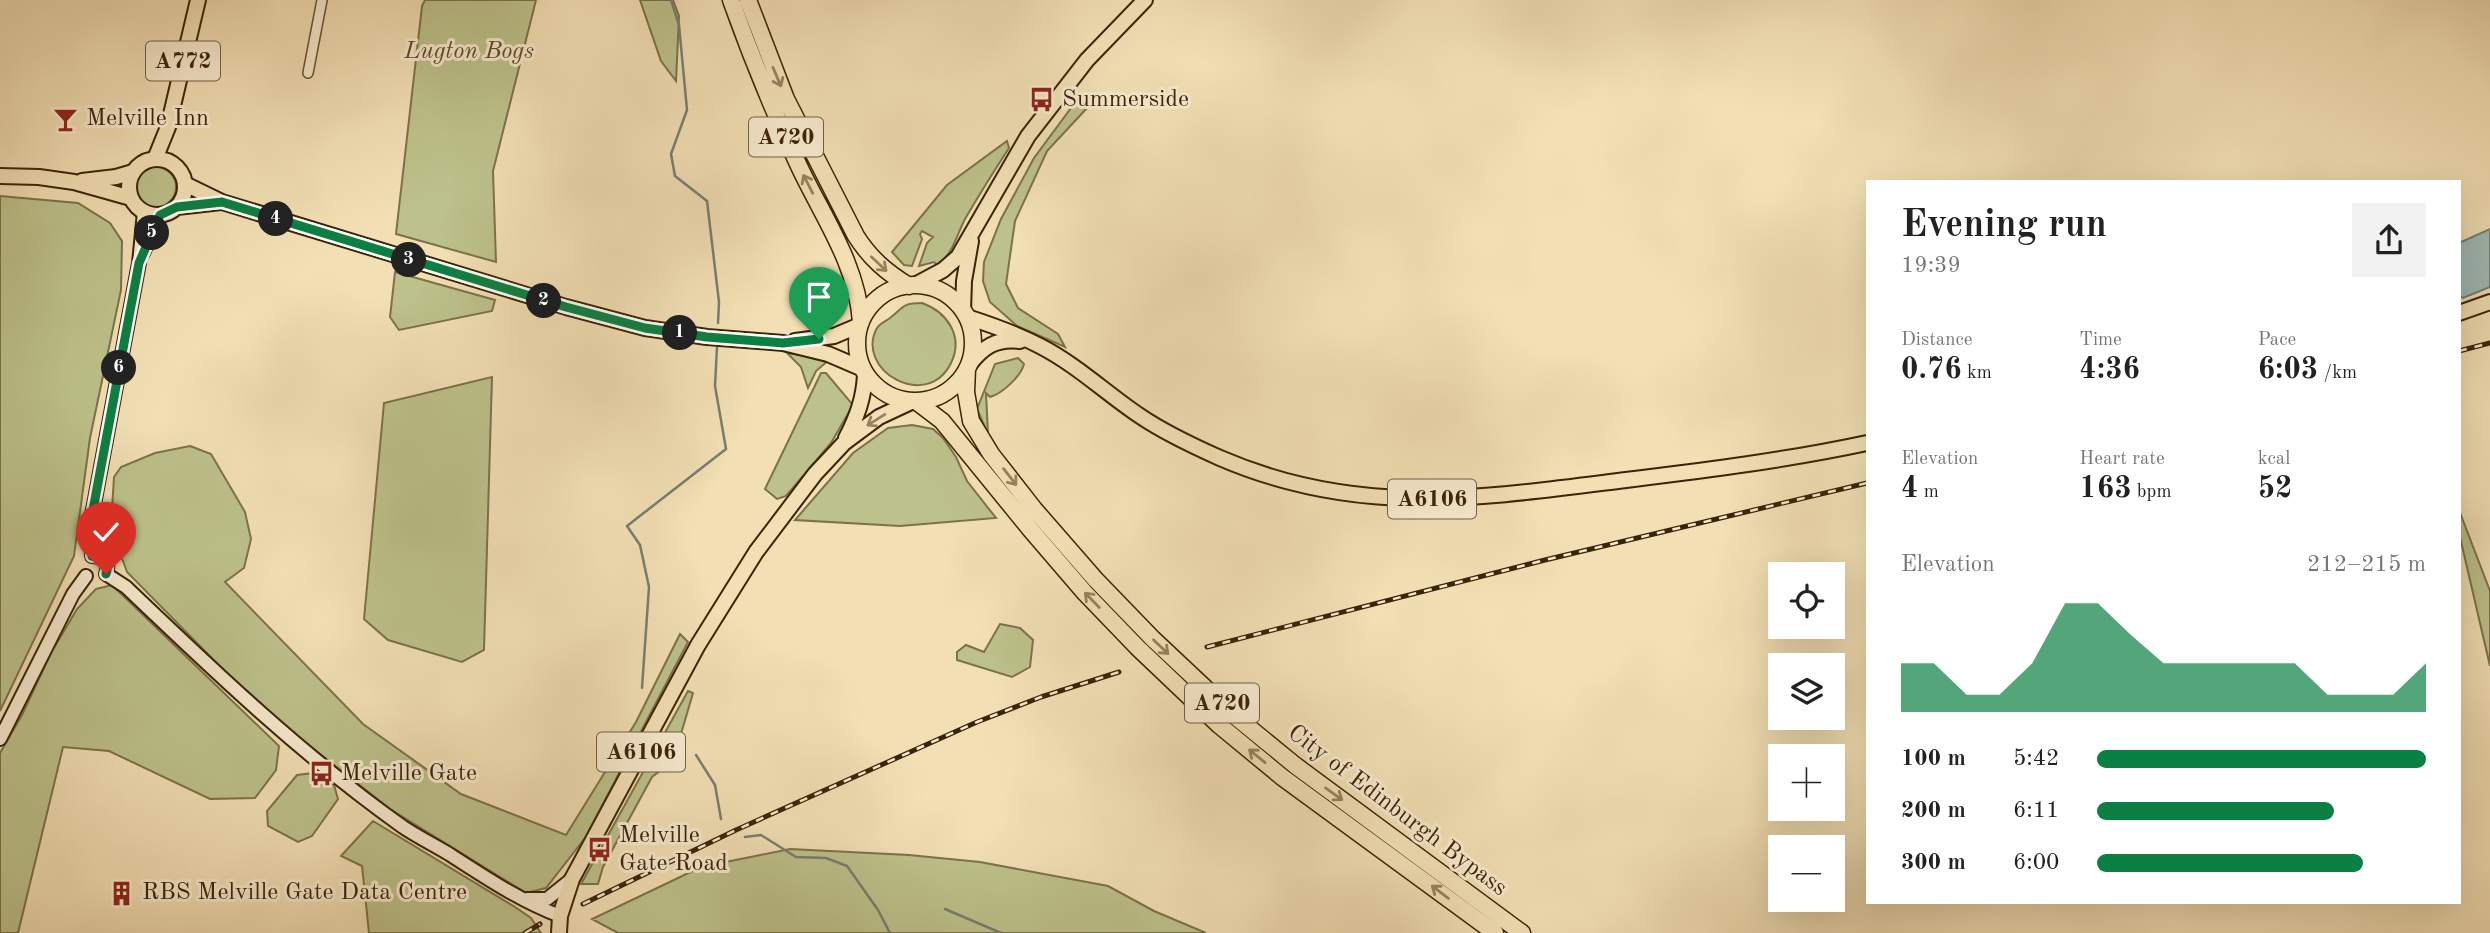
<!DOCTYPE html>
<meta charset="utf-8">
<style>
body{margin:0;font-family:"Old Standard TT",serif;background:#f2f2f2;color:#222;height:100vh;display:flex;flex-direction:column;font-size:26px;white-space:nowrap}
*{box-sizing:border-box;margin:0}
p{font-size:23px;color:#767676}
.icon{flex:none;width:38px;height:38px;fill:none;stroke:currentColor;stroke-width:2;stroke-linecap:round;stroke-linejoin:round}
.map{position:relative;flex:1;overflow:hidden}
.sheet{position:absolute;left:1866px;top:180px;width:595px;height:724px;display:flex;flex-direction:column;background:#fff;border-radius:0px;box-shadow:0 7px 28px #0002}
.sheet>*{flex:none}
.controls{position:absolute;left:1768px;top:562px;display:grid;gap:14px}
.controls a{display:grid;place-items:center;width:77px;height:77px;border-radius:0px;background:#fff;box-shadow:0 7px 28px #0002;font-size:35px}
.pin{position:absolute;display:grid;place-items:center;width:60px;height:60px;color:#fff;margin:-72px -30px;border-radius:50% 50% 50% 0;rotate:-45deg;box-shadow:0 0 7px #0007}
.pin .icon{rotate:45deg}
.km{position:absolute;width:35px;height:35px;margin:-18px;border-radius:50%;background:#222;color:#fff;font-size:19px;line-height:35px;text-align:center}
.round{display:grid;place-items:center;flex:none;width:74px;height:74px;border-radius:0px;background:#f2f2f2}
.summary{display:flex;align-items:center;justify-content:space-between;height:119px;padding:0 35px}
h1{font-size:38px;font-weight:700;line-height:52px}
.stats{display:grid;grid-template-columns:repeat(3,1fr);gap:10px;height:119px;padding:7px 35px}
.stats div{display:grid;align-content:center}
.stats b{font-size:30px;font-weight:700}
.stats small{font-size:19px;font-weight:400}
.stats p{font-size:19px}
.chart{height:196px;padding:14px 35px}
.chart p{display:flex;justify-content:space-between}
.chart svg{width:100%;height:126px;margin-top:7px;fill:#0b8043;opacity:.7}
ul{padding:0 35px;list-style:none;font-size:23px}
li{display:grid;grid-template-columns:112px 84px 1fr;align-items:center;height:52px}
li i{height:18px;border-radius:9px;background:#0b8043}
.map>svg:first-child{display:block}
.green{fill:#bdc18b;stroke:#7c7249;stroke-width:2}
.water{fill:#9fbab7;stroke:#777e71;stroke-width:2}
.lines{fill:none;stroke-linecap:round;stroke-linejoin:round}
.stream{stroke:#777e71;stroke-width:2.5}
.street-casing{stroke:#685332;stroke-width:12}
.secondary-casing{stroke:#3a2407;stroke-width:16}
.primary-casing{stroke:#3a2407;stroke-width:18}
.highway-casing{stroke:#3a2407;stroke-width:19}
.street{stroke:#f7eace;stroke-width:9}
.secondary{stroke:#f7eace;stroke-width:12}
.primary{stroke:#f2dfb4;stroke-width:14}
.highway{stroke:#f2dfb4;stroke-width:16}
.rail-casing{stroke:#3a2407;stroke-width:5}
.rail{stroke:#f7eace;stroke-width:2.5;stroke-dasharray:8;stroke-linecap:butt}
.oneway{stroke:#96825e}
.route-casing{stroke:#fff;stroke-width:14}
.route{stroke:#0b8043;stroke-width:9}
.labels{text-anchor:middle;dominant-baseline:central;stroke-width:6;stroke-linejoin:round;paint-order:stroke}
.shield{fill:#f7eace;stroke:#735f43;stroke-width:2}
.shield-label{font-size:23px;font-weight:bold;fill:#3a2407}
.park-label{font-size:24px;font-style:italic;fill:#5b4b28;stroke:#f7eace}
.poi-label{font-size:24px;fill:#3a2407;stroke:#f7eace;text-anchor:start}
.street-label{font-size:24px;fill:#3a2407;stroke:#f7eace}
</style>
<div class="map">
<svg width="2490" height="933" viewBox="0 0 2490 933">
<rect width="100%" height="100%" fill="#f2dfb4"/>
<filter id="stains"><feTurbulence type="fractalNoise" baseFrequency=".00286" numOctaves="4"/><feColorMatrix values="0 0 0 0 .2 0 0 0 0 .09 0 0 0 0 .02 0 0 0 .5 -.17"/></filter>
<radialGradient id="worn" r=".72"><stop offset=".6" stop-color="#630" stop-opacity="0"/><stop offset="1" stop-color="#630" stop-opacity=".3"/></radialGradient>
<path class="green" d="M425 0H536L493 171 496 262 396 234 422 6Z
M640 0H673L679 16 676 81 661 61Z
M1077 100 1087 108 1047 151 1015 221 1006 284 1018 308 1058 334 1065 347 1017 326 990 302 983 281 984 262 1001 219 1034 158Z
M1007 141 1009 148C994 171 979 195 965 219 956 236 954 253 937 265L934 262 919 266 927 243 933 237 922 231 920 234 922 239 912 266 904 265 892 252 947 185Z
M136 187a20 20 0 1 1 40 0a20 20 0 1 1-40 0Z
M0 196 78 203 110 223 122 241 121 290 90 438 74 556 0 711Z
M395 272 495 300 492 311 399 330 390 317Z
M922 303C947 312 964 336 951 363 927 412 854 370 877 328 879 324 886 321 890 318 904 307 902 303 922 303Z
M787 353 830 359 816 371 808 388 801 367Z
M1018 358 1024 364C1021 376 1002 394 990 397L986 393 988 434 977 409 995 364Z
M821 373H826L853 405 831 443 786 496 777 499 765 489Z
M492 377 484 650 462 662 388 640 364 619 384 403Z
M912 425 933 429 943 438 956 457 967 481 996 518 900 526 795 520 853 453 888 428Z
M190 446 211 454 245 512 251 539 244 568 225 582 363 724 461 794 566 835 636 722 680 634 688 642 585 838 546 888 526 893 390 809 260 707 127 572 123 561 110 541 114 477 121 467 155 453Z
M2459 510 2490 591V666L2459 533Z
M112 585 279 746 276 770 255 798 210 799 109 751 63 747 18 933H0V753L22 715 51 653 77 609 96 589Z
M1000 624 1020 628 1033 640 1030 667 1012 677 957 660V652L966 645 984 652Z
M688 691 693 693 673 761 652 777 603 867 598 884H581Z
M313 773 334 785 338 799 312 836 298 842 268 826 267 811 297 775Z
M373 821 515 907 531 918 541 933H369L362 866 341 856Z
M790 849 909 855 980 862 1108 886 1154 911 1206 933H618L592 919 701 867Z"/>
<path class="water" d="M2490 229V287L2463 298 2459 296V243Z"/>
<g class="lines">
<path class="stream" d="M671 0 679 25 687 110 671 154 675 176 707 201 719 302 718 323
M642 688 649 587 640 545 627 526 726 449 715 386 717 347
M696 755 715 785 721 819
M745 837 761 835 796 857 826 858 847 866 878 910 890 933
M945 909 1001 933"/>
<defs>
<path id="street" d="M308 73 322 0"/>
<path id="secondary" d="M143 253 160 215
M92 556 90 526 139 263 144 212
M92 556C104 556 110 562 106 574
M106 574 126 587C215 672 303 756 403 827 418 837 434 845 449 854 485 877 520 901 560 916
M0 739 73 594 86 576
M527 899H547L572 879"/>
<path id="primary" d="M155 159 168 127 198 0
M129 187a28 28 0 1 1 56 0a28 28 0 1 1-56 0Z
M0 176 39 177 74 182 131 198
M82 181 116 177 133 172
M185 184 222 202 566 307 645 328 707 337 783 343 828 354 863 369
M177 207 221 202
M915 285 943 270 958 257 1028 136 1087 60 1145 0
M963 311 964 281 971 241
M2459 313 2490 302
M967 317C992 325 1017 334 1040 346 1077 365 1107 394 1140 416 1165 433 1193 446 1220 458 1359 518 1482 498 1626 480 1707 470 1788 460 1867 443
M795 341 834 336 860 325
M969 365C983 347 996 338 1020 341
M846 438C857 417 864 398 865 374
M559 933 560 916 572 879 698 645 756 552 815 474 844 443 879 417 911 402"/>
<path id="highway" d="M731 0C751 56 773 110 798 164 822 216 857 263 861 322
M748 0 786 99 856 236C870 258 886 272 909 286
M857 343a58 58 0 1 1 116 0a58 58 0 1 1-116 0Z
M967 369 966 392 971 421 991 454 1034 509 1095 579 1153 639 1236 717 1296 766 1522 933
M917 402 942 421 1030 529 1085 593 1137 647 1219 725 1282 777 1495 933"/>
</defs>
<use href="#street" class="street-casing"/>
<use href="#secondary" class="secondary-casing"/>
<use href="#primary" class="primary-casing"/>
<use href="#highway" class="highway-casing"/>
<use href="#street" class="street"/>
<use href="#secondary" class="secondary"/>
<use href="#primary" class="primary"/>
<use href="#highway" class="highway"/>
<defs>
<path id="rail" d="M2459 351 2490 343
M1207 647 1545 560 1867 483
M583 904 736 830 977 722 1041 697 1119 672
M525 933 540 924"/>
</defs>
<use href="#rail" class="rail-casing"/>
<use href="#rail" class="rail"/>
</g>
<defs><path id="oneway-shaft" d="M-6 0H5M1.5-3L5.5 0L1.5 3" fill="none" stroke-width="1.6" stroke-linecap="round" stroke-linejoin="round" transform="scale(1.75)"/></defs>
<g class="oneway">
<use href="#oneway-shaft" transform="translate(777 77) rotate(67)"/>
<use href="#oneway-shaft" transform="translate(808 184) rotate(-117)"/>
<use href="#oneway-shaft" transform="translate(879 264) rotate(43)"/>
<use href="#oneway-shaft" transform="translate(876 420) rotate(148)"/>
<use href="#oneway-shaft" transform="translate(1010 477) rotate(52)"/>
<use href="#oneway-shaft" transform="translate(1092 600) rotate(-134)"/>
<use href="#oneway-shaft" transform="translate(1161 647) rotate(44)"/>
<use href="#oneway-shaft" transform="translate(1257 756) rotate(-141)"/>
<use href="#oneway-shaft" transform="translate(1334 794) rotate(36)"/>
<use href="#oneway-shaft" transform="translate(1440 892) rotate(-143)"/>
</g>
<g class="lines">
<defs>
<path id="route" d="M106 574C110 562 104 556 92 556L90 526 139 263 160 215 177 207 222 202 566 307 645 328 707 337 783 343 819 339"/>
</defs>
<use href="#route" class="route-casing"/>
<use href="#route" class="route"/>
</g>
<defs>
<symbol id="bus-bare" viewBox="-9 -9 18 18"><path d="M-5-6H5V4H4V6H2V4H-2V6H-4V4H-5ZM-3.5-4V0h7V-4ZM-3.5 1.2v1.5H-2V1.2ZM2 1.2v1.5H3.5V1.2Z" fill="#8f2418" stroke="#f7eace" stroke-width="2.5" paint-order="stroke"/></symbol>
<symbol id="bar-bare" viewBox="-9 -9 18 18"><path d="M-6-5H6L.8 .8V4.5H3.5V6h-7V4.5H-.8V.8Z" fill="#8f2418" stroke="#f7eace" stroke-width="2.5" paint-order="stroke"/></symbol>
<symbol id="building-bare" viewBox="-9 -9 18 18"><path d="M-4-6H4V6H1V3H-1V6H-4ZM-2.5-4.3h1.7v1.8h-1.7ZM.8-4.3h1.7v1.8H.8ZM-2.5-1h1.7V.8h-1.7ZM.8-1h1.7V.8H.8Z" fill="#8f2418" stroke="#f7eace" stroke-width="2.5" paint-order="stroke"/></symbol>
</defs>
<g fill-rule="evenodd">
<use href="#bus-bare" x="1024" y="82" width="35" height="35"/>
<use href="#bar-bare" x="48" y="102" width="35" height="35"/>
<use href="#bus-bare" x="304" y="756" width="35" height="35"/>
<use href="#bus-bare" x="582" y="832" width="35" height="35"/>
<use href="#building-bare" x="104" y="876" width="35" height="35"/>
</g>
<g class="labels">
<g class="shield">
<rect x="146" y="41.5" width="74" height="39" rx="5"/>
<rect x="749" y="117.5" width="74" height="39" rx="5"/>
<rect x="1388" y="479.5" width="88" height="39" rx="5"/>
<rect x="1185" y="683.5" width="74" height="39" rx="5"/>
<rect x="597" y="732.5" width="88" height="39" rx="5"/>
</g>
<g class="shield-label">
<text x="183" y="61">A772</text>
<text x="786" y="137">A720</text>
<text x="1432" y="499">A6106</text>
<text x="1222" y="703">A720</text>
<text x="641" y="752">A6106</text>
</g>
<g class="park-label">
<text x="469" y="52">Lugton Bogs</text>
</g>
<g class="poi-label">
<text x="1062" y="100">Summerside</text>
<text x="86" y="119">Melville Inn</text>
<text x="341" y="774">Melville Gate</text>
<text x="619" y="836">Melville<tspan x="619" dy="28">Gate Road</tspan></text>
<text x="142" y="893">RBS Melville Gate Data Centre</text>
</g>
<g class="street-label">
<text transform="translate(1397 811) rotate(37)">City of Edinburgh Bypass</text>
</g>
</g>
<rect width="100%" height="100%" filter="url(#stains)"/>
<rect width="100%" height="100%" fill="url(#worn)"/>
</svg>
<div class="controls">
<a><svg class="icon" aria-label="locate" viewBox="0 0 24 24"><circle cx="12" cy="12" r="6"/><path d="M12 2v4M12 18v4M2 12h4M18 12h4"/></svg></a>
<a><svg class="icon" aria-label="layers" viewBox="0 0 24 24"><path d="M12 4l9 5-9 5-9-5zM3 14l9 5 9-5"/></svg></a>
<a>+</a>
<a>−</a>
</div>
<div class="pin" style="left:819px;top:339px;background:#1e9e55"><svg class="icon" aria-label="arrive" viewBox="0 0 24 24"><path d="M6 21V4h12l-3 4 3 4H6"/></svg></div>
<div class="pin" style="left:106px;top:574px;background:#d93025"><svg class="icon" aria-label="check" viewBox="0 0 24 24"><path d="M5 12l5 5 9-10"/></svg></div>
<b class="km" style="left:680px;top:333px">1</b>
<b class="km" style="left:544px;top:301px">2</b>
<b class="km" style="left:409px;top:260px">3</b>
<b class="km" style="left:276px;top:219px">4</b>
<b class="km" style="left:152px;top:233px">5</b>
<b class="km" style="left:119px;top:368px">6</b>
<section class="sheet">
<div class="summary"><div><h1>Evening run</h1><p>19:39</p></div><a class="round"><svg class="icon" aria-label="share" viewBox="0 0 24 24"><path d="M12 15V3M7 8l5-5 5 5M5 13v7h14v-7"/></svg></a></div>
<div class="stats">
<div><p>Distance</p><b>0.76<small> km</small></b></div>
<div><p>Time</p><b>4:36</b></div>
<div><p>Pace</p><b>6:03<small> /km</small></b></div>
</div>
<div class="stats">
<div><p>Elevation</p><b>4<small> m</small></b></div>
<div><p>Heart rate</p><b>163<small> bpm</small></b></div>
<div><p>kcal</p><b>52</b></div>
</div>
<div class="chart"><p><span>Elevation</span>212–215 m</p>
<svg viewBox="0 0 160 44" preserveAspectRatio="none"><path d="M0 44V27L10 27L20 38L30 38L40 27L50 6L60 6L70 17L80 27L90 27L100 27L110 27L120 27L130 38L140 38L150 38L160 27V44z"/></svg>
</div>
<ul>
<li><b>100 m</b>5:42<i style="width:100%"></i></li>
<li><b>200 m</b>6:11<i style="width:72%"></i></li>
<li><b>300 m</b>6:00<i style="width:81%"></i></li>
</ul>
</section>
</div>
